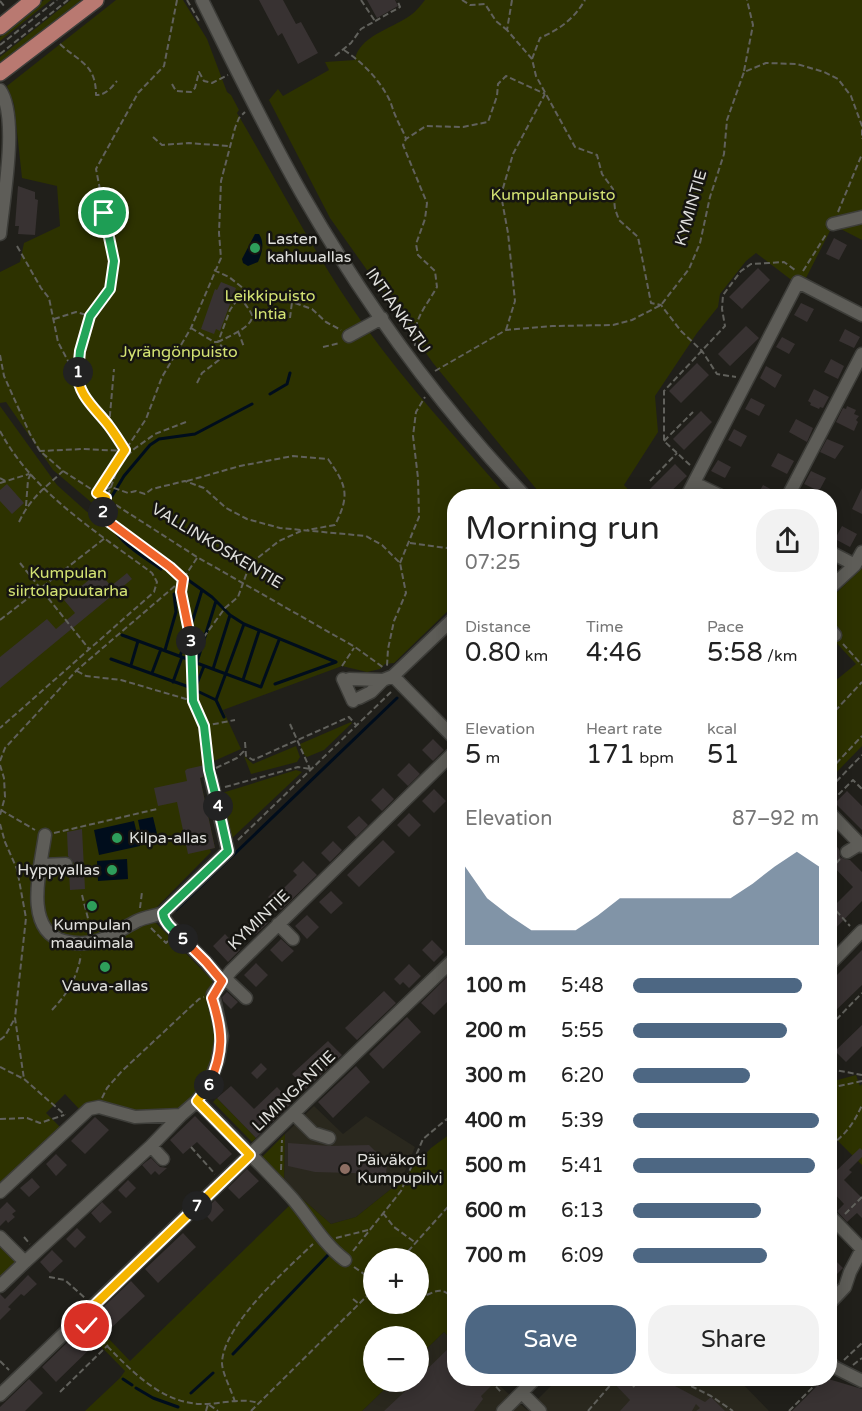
<!DOCTYPE html>
<meta charset="utf-8">
<style>
body{margin:0;font-family:"Varela Round",sans-serif;background:#f2f2f2;color:#222;height:100vh;display:flex;flex-direction:column;font-size:22px;white-space:nowrap}
*{box-sizing:border-box;margin:0}
p{font-size:20px;color:#767676}
.icon{flex:none;width:33px;height:33px;fill:none;stroke:currentColor;stroke-width:2;stroke-linecap:round;stroke-linejoin:round}
.map{position:relative;flex:1;overflow:hidden}
.side{position:absolute;left:447px;top:489px;width:390px;height:897px;display:flex;flex-direction:column;background:#fff;border-radius:24px;box-shadow:0 3px 15px #0003}
.side>*{flex:none}
.tools{position:absolute;left:363px;top:1248px;display:grid;gap:12px}
.tools a{display:grid;place-items:center;width:66px;height:66px;border-radius:50%;background:#fff;box-shadow:0 3px 15px #0003;font-size:30px}
.pin{position:absolute;display:grid;place-items:center;width:51px;height:51px;color:#fff;margin:-26px;border:3px solid #fff;border-radius:50%;box-shadow:0 2px 6px #0007}
.km{position:absolute;width:30px;height:30px;margin:-15px;border-radius:50%;background:#222;color:#fff;font-size:16px;line-height:30px;text-align:center}
.round{display:grid;place-items:center;flex:none;width:63px;height:63px;border-radius:24px;background:#f2f2f2}
.summary{display:flex;align-items:center;justify-content:space-between;height:102px;padding:0 18px}
h1{font-size:33px;font-weight:600;line-height:45px}
.stats{display:grid;grid-template-columns:repeat(3,1fr);gap:9px;height:102px;padding:6px 18px}
.stats div{display:grid;align-content:center}
.stats b{font-size:26px;font-weight:600}
.stats small{font-size:16px;font-weight:400}
.stats p{font-size:16px}
.chart{height:168px;padding:12px 18px}
.chart p{display:flex;justify-content:space-between}
.chart svg{width:100%;height:108px;margin-top:6px;fill:#4d6783;opacity:.7}
.action{display:flex;gap:12px;margin-top:auto;padding:12px 18px}
.action a{flex:1;height:69px;border-radius:24px;background:#4d6783;color:#fff;font-size:24px;font-weight:600;line-height:69px;text-align:center}
.action a+a{background:#f2f2f2;color:#222}
ul{padding:0 18px;list-style:none;font-size:20px}
li{display:grid;grid-template-columns:96px 72px 1fr;align-items:center;height:45px}
li i{height:15px;border-radius:8px;background:#4d6783}
.map>svg:first-child{display:block}
.built{fill:#2a281e}
.green{fill:#2d3200;fill-rule:evenodd}
.water{fill:#000d1c}
.lines{fill:none;stroke-linecap:round;stroke-linejoin:round}
.stream{stroke:#000d1c;stroke-width:3}
.building{fill:#383232}
.minor-casing{stroke:#3d3d39;stroke-width:15}
.major-casing{stroke:#3d3d39;stroke-width:18}
.path{stroke:#61615c;stroke-width:2;stroke-dasharray:6 3;stroke-linecap:butt}
.minor{stroke:#5e5d58;stroke-width:12}
.major{stroke:#b97971;stroke-width:15}
.split-1-casing{stroke:#fff;stroke-width:12}
.split-2-casing{stroke:#fff;stroke-width:12}
.split-3-casing{stroke:#fff;stroke-width:12}
.split-4-casing{stroke:#fff;stroke-width:12}
.split-5-casing{stroke:#fff;stroke-width:12}
.split-6-casing{stroke:#fff;stroke-width:12}
.split-7-casing{stroke:#fff;stroke-width:12}
.split-8-casing{stroke:#fff;stroke-width:12}
.split-1{stroke:#22a559;stroke-width:8}
.split-2{stroke:#f5b400;stroke-width:8}
.split-3{stroke:#f0652b;stroke-width:8}
.split-4{stroke:#22a559;stroke-width:8}
.split-5{stroke:#22a559;stroke-width:8}
.split-6{stroke:#f0652b;stroke-width:8}
.split-7{stroke:#f5b400;stroke-width:8}
.split-8{stroke:#f5b400;stroke-width:8}
.leisure-dot{fill:#2e9e5b;stroke:#161511;stroke-width:2}
.education-dot{fill:#8d6e63;stroke:#161511;stroke-width:2}
.labels{text-anchor:middle;dominant-baseline:central;stroke-width:5;stroke-linejoin:round;paint-order:stroke}
.park-label{font-size:16px;fill:#d4e373;stroke:#161511}
.street-label{font-size:16px;fill:#e0e0dd;stroke:#161511}
.poi-label{font-size:16px;fill:#e0e0dd;stroke:#161511;text-anchor:start}
</style>
<div class="map">
<svg width="862" height="1411" viewBox="0 0 862 1411">
<rect width="100%" height="100%" fill="#201f1a"/>
<path class="built" d="M314 1106 343 1134 366 1116 415 1147 401 1181 356 1217 331 1224 284 1183 285 1134Z
M444 1332 454 1342V1378L492 1379 527 1410 558 1379 737 1378 769 1411H362L392 1382H418L419 1356Z"/>
<path class="green" d="M44 0H51L0 41V37Z
M71 0H81L0 63V57Z
M116 0H183L207 39 227 92 231 95 239 110 237 113C279 184 316 258 364 325 407 385 458 440 507 496H454V605L394 663 385 664 380 669 367 672 342 666 223 710 241 749 205 765 207 776 200 778 215 848 210 849 211 852 152 912 153 920 212 980 216 1045 210 1073 195 1096 173 1112 81 1111 65 1094 46 1113 62 1129 0 1188V406L57 485 86 511 176 576V564L104 513 53 470 6 402 0 403V272L20 262 24 243 60 226 57 186 22 178 14 104 7 86Z
M425 0H862V240L833 225 806 278 798 275 794 282 756 253 746 261 720 294 718 307 697 333 655 396 658 432 624 485 634 496H542L433 363 330 218 269 100 278 89 283 96 329 70 325 62 355 60C358 37 392 28 408 17 415 13 420 6 425 0Z
M862 568V746L830 779V685L856 664 830 636V599Z
M351 722 352 723 324 750 307 757 303 754 300 744Z
M296 746 300 757 297 762 251 774 244 756 253 764Z
M296 770 302 772 230 840 219 797 222 793Z
M856 1075 860 1086 862 1084V1165L830 1133V1082Z
M217 1098 256 1138 252 1142 213 1102Z
M454 1131V1342L444 1332 419 1356 418 1336H374V1382H392L362 1411H85L120 1378 125 1371 83 1328 90 1319 130 1361 291 1204 254 1165 285 1134 284 1183 331 1224 356 1217 401 1181 431 1148ZM374 1258H418V1304H374Z
M0 1244 17 1261 0 1278Z"/>
<path class="water" d="M255 234H259C265 243 262 253 258 262L248 266 243 263 242 259Z
M153 817 159 842 143 845 138 820Z
M134 821 140 846 99 855 94 830Z
M127 859 128 879 98 881 97 861Z"/>
<g class="lines">
<path class="stream" d="M270 394 287 384 290 373
M112 496 124 476 150 445 159 439 195 434 252 404
M109 513C109 538 143 556 161 569
M184 577 212 597 230 615 244 624 336 662
M191 626 202 590
M122 635 190 660
M165 650 176 612 174 594
M180 656 188 634
M111 659 189 687
M194 662 261 687 279 640
M197 662 216 601
M131 665 138 641
M213 669 230 615
M152 673 161 649
M243 680 259 631
M173 682 182 657
M275 684 336 662
M196 686 204 666
M195 690 216 700
M224 717 216 700 244 624
M176 910 397 698
M233 1354 328 1255
M123 1379 132 1385
M136 1388 153 1398 178 1407
M191 1393 213 1373"/>
</g>
<path class="building" d="M259 0H283L296 24 301 22 318 53 298 64 282 33 278 36Z
M367 0H395L398 6 377 18Z
M18 186 35 192V199L38 200 35 235 18 234 19 226H15Z
M834 238 847 245 839 260 826 254Z
M758 268 770 280 742 309 729 297Z
M221 282 236 288 220 331 216 329 214 334 201 329 215 289 217 290Z
M801 303 814 309 807 322 794 315Z
M746 326 759 338 730 366 718 354Z
M845 329 860 337 854 348 839 341Z
M782 337 795 344 789 354 776 347Z
M831 359 844 366 838 379 824 372Z
M697 363 709 375 681 403 669 391Z
M766 366 782 375 775 388 760 378Z
M814 389 829 397 823 408 820 407 819 409 810 405 811 403 808 401Z
M751 398 765 405 759 416 745 409Z
M847 406 856 410 854 414 859 416 856 420 858 422 854 431 836 422 843 408 846 409Z
M701 411 712 422 684 450 673 439Z
M796 419 813 428 807 442 789 432Z
M734 429 747 436 741 447 728 440Z
M827 439 844 446 835 459 820 452Z
M778 453 794 461 787 474 771 466Z
M718 460 731 467 725 478 711 471Z
M675 464 687 476 666 496H651L647 492Z
M811 471 826 478 819 491 804 484Z
M7 484 24 503 12 514 0 501V490Z
M763 485 780 494V496H757Z
M862 488V514L852 509Z
M842 526 857 534 850 547 835 539Z
M99 572 111 586 127 573 132 579 0 688V657L47 619 56 629 75 613 64 600Z
M433 739 444 750 433 761 422 750Z
M409 763 420 774 408 786 397 775Z
M205 765 206 772 203 777 200 778 215 848 188 854 177 802 158 806 154 788 187 781 185 771 187 769Z
M383 788 394 799 382 811 371 800Z
M434 789 446 801 434 813 422 801Z
M847 791 862 806V830L835 803Z
M409 813 421 825 409 837 397 825Z
M359 816 368 825 356 837 347 827Z
M82 829 85 889 70 890 69 872 73 868 74 863 68 856 67 832Z
M830 839 839 849 840 857 844 859 850 860 862 872V901L830 934V910L853 887 830 863Z
M383 840 395 852 359 887 347 875Z
M333 841 342 850 330 862 321 853Z
M303 861 317 875 281 910 268 897 275 890 279 893 297 875 293 871Z
M331 891 343 903 331 914 319 902Z
M259 913 268 923 256 934 247 925Z
M307 915 319 927 307 939 295 926Z
M225 934 240 950 228 962 213 946Z
M281 939 294 951 282 962 270 950Z
M432 940 444 952 434 962 422 950Z
M862 950V985L830 1016V982Z
M256 963 268 975 256 987 244 975Z
M409 964 421 976 409 988 403 982 400 985 394 979Z
M454 970V995L434 1015 421 1003Z
M384 991 396 1003 357 1040 345 1028Z
M227 992 238 1002 231 1009 223 1001 222 997Z
M407 1017 421 1032 383 1069 369 1054Z
M862 1025V1046L846 1062 835 1051Z
M328 1041 342 1055 306 1089 292 1074Z
M261 1063 267 1069 257 1079 251 1073Z
M356 1066 370 1082 333 1118 318 1102Z
M231 1086 254 1109 277 1087 292 1103 256 1138 217 1098Z
M195 1116 232 1154 220 1165 197 1142 183 1154 170 1140Z
M95 1117 109 1130 85 1154 71 1141Z
M288 1143 330 1146 369 1145 387 1163 386 1174 315 1172 288 1166Z
M860 1148 862 1150V1157L849 1170 852 1172 844 1180 862 1198V1218L857 1213 847 1222 837 1211 844 1204 830 1189V1165L836 1171Z
M56 1154 67 1165 56 1176 46 1164Z
M151 1158 160 1167 167 1168 159 1175 155 1171 151 1175 142 1165Z
M247 1169 259 1181 239 1199 228 1188Z
M32 1178 40 1187 29 1197 20 1188Z
M128 1180 136 1188 126 1198 118 1190Z
M215 1200 224 1210 212 1222 203 1212Z
M7 1202 16 1211 12 1214 15 1217 8 1223 6 1220 0 1226V1209Z
M102 1202 112 1212 100 1223 91 1213Z
M77 1228 86 1237 75 1248 66 1239Z
M183 1233 196 1247 158 1283 145 1269Z
M52 1250 63 1261 50 1273 40 1262Z
M830 1255 843 1268 830 1281Z
M28 1275 37 1284 24 1296 21 1294 8 1307 11 1309 0 1320V1294L5 1299Z
M131 1281 145 1296 108 1331 94 1316Z
M80 1330 94 1345 56 1382 42 1367Z
M454 1343V1378H486L492 1385 481 1396 483 1399 474 1411H384L415 1382H418V1378Z
M609 1378H660L705 1402 711 1397 725 1411H696L700 1408 696 1404 692 1411H620L630 1400Z
M825 1378 862 1389V1411H792Z
M29 1379 43 1393 25 1411H0V1407Z"/>
<g class="lines">
<defs>
<path id="minor" d="M202 0C234 65 266 131 302 194 364 302 439 405 525 496
M0 90C19 117 3 201 0 234
M833 224 862 217
M349 336 382 318
M694 483 721 496
M687 496 798 282 862 315
M788 496 862 354
M830 552 855 565
M830 588 855 565 862 552
M830 629 835 635
M393 676 454 738
M343 679 353 701
M349 679 383 680 371 692 359 698
M383 680 393 676 454 618
M211 779 228 851 163 913 164 918 169 925 206 962 222 981
M830 813 862 846
M45 835C41 866 22 930 64 941 75 944 89 944 100 940 113 936 125 927 137 921 145 917 155 916 163 913
M847 852 860 844
M41 865 66 864
M278 924 293 939
M830 964 862 931
M225 978 246 998
M197 1101C229 1133 261 1164 291 1197 309 1217 322 1243 345 1260
M294 1114 313 1133 329 1138
M151 1146 163 1159
M0 1192 89 1109 99 1107 135 1117 181 1115
M830 1216 862 1249 850 1272 845 1287 830 1303
M0 1237 25 1262 0 1286
M25 1262 151 1146 181 1115 197 1101 209 1085 218 1060 222 1036 213 994 231 971 454 752
M830 1362 834 1367 862 1381
M522 1393 540 1411
M0 1395 454 959
M503 1411 536 1378"/>
<path id="major" d="M0 27 33 0
M0 73 96 0"/>
</defs>
<use href="#minor" class="minor-casing"/>
<use href="#major" class="major-casing"/>
<path class="path" d="M187 0 199 21
M361 0 375 21
M462 0 470 5 485 4 496 21 507 30
M512 0 507 30 532 59 536 76 575 147 597 155 602 174 613 189 615 209 619 220 638 237 651 303 661 305 681 331 702 351 717 374 736 377
M0 1 5 7
M60 44C79 62 96 64 96 95 106 95 111 88 117 81
M0 45 57 0
M344 50C362 62 379 79 389 99 392 105 393 111 396 117 399 125 403 130 406 139
M0 54 68 0
M335 56 351 43 361 29 400 7 397 0
M532 59 540 38C560 29 574 19 585 0
M744 71 753 25 747 0
M172 84 176 91 191 92 195 88 199 72 204 81 212 83 228 75
M153 137 162 145 189 143 228 146
M838 212 862 154
M17 246 41 288 49 298 58 342 77 378 85 397 109 426 125 451 83 449 40 451
M214 270 229 277 248 292 274 293 292 302 312 309 326 322 341 330
M803 271 827 233
M290 318 292 302
M54 319 76 312 90 316
M191 328 214 342H218L230 310 241 294
M506 330 515 301 508 233 501 195 513 154 545 94
M238 331 244 347
M415 346C413 318 424 310 437 287L435 271 418 255 416 244 425 219 427 203 403 145 406 139 426 126 463 127 488 122 497 96 498 84 506 76 545 94
M323 347 340 343
M0 355 4 376 30 434 40 451 63 471 197 557 355 647 384 668
M230 356 218 342C227 337 254 327 252 315 250 310 244 303 241 298L243 289
M435 371 506 330 552 326 613 325 632 320 661 305 689 269 700 243 710 197 724 154 727 120 744 72 766 63 797 64 824 72 838 79 851 96 862 126V139
M77 378 80 350 90 316 110 289 114 261 96 169 138 93 164 66 177 0
M197 383 202 373 228 353
M186 422 155 434 134 449 119 464 103 510 105 517 109 522 170 567 183 579 181 592 187 614 193 652V701L204 726 208 768
M109 426 114 369
M0 431C33 493 97 532 152 573L157 582 154 592 0 728
M664 441 693 412
M690 465 664 441V391L725 326 722 309 723 295 741 271 751 264 769 263 784 262 795 270
M0 478 7 482
M187 481 240 466 293 456 328 459C347 486 350 495 335 525L307 530
M650 481 677 453
M0 483 29 474
M97 493 111 487 128 493 136 491 145 494 152 489 185 481 204 488 226 508 247 519 280 528 366 536 382 545 400 563 406 593 394 621 388 649 387 666
M97 493 146 419 162 377 191 328 221 258 219 233 221 181 235 128 239 118 245 112
M26 506 28 480 31 473
M19 522C31 497 44 489 63 471
M410 543 454 549
M20 563 89 649
M400 563 419 517 418 478 413 436 416 412 425 397
M0 620 105 538
M843 644 862 665
M193 652 225 608 238 597 250 564 279 541 301 531
M342 666 354 648
M77 671 86 676 121 680 193 701
M835 711 862 682
M290 724 310 769
M204 726 235 720
M245 742 246 756 253 760 349 717 357 726
M0 761 5 748 77 670 183 579 197 558
M0 765 4 778 5 797 0 815
M216 768 237 758 244 751
M830 770 862 736
M225 787 298 767 310 769
M830 788 862 755
M832 801 853 780 862 789
M1 810 35 830
M0 824 5 842 17 869 26 918 15 1018 24 1079
M54 833 157 809
M238 840 391 692
M830 870 840 859
M830 882 833 887 830 891
M82 895 91 930
M830 904 850 926
M140 908 142 892
M151 928 166 943 168 941
M52 1010C68 993 77 978 81 955
M830 1026 862 993
M0 1040 5 1036 15 1018
M0 1067 24 1079 65 1115
M830 1069 862 1075
M830 1088 862 1081
M102 1098 107 1088 122 1071 199 999 204 997
M0 1119 27 1118 40 1123 64 1115
M446 1119 454 1127
M830 1146C846 1134 854 1123 862 1105
M191 1147 215 1174
M281 1170 282 1140
M383 1213 394 1227 416 1243
M845 1214 862 1197
M24 1237 30 1244
M336 1238 368 1230
M353 1251 401 1191 423 1139 454 1113
M402 1258 454 1200
M354 1267 374 1281
M49 1277 65 1280 85 1298
M418 1298C436 1293 439 1284 454 1299
M353 1299 359 1304
M88 1327C120 1357 152 1401 199 1404 218 1405 241 1397 258 1403
M844 1360 862 1343
M0 1361 9 1370
M853 1365 862 1358
M513 1378 514 1379
M675 1378 711 1396 733 1411
M490 1382 491 1381 501 1392
M633 1387 641 1378
M60 1392 108 1345
M235 1402C232 1391 222 1373 222 1363 223 1325 286 1270 313 1244
M206 1411 208 1404 218 1411
M251 1411 374 1289
M588 1411 613 1382
M789 1411 822 1378"/>
<use href="#minor" class="minor"/>
<use href="#major" class="major"/>
</g>
<g class="lines">
<defs>
<path id="split-1" d="M78 372 80 351 90 316 110 289 114 261 104 213"/>
<path id="split-2" d="M78 372C76 394 97 410 109 426 115 434 120 442 125 450L97 493 106 498 103 512"/>
<path id="split-3" d="M103 512 109 522 170 567 183 579 181 592 191 641"/>
<path id="split-4" d="M191 641 193 701 204 726 209 770 218 806"/>
<path id="split-5" d="M183 939C175 931 164 924 163 913L228 851 218 806"/>
<path id="split-6" d="M183 939 206 962 222 981 212 998C223 1032 224 1052 209 1085"/>
<path id="split-7" d="M197 1206 250 1155 197 1101 209 1085"/>
<path id="split-8" d="M87 1326 80 1319 197 1206"/>
</defs>
<use href="#split-1" class="split-1-casing"/>
<use href="#split-2" class="split-2-casing"/>
<use href="#split-3" class="split-3-casing"/>
<use href="#split-4" class="split-4-casing"/>
<use href="#split-5" class="split-5-casing"/>
<use href="#split-6" class="split-6-casing"/>
<use href="#split-7" class="split-7-casing"/>
<use href="#split-8" class="split-8-casing"/>
<use href="#split-1" class="split-1"/>
<use href="#split-2" class="split-2"/>
<use href="#split-3" class="split-3"/>
<use href="#split-4" class="split-4"/>
<use href="#split-5" class="split-5"/>
<use href="#split-6" class="split-6"/>
<use href="#split-7" class="split-7"/>
<use href="#split-8" class="split-8"/>
</g>
<g class="leisure-dot">
<circle cx="255" cy="248" r="6"/>
<circle cx="117" cy="838" r="6"/>
<circle cx="112" cy="870" r="6"/>
<circle cx="92" cy="906" r="6"/>
<circle cx="105" cy="967" r="6"/>
</g>
<circle class="education-dot" cx="345" cy="1169" r="6"/>
<g class="labels">
<g class="park-label">
<text x="553" y="195">Kumpulanpuisto</text>
<text x="270" y="296">Leikkipuisto<tspan x="270" dy="18">Intia</tspan></text>
<text x="179" y="352">Jyrängönpuisto</text>
<text x="68" y="573">Kumpulan<tspan x="68" dy="18">siirtolapuutarha</tspan></text>
</g>
<g class="street-label">
<text transform="translate(691 208) rotate(-74)">KYMINTIE</text>
<text transform="translate(398 311) rotate(55)">INTIANKATU</text>
<text transform="translate(217 546) rotate(31)">VALLINKOSKENTIE</text>
<text transform="translate(259 920) rotate(-44)">KYMINTIE</text>
<text transform="translate(294 1091) rotate(-44)">LIMINGANTIE</text>
</g>
<g class="poi-label">
<text x="267" y="239">Lasten<tspan x="267" dy="18">kahluuallas</tspan></text>
<text x="129" y="838">Kilpa-allas</text>
<text x="100" y="870" text-anchor="end">Hyppyallas</text>
<text x="92" y="925" text-anchor="middle">Kumpulan<tspan x="92" dy="18">maauimala</tspan></text>
<text x="105" y="986" text-anchor="middle">Vauva-allas</text>
<text x="357" y="1160">Päiväkoti<tspan x="357" dy="18">Kumpupilvi</tspan></text>
</g>
</g>
</svg>
<div class="tools">
<a>+</a>
<a>−</a>
</div>
<div class="pin" style="left:104px;top:213px;background:#1e9e55"><svg class="icon" aria-label="arrive" viewBox="0 0 24 24"><path d="M6 21V4h12l-3 4 3 4H6"/></svg></div>
<div class="pin" style="left:87px;top:1326px;background:#d93025"><svg class="icon" aria-label="check" viewBox="0 0 24 24"><path d="M5 12l5 5 9-10"/></svg></div>
<b class="km" style="left:78px;top:372px">1</b>
<b class="km" style="left:103px;top:512px">2</b>
<b class="km" style="left:191px;top:641px">3</b>
<b class="km" style="left:218px;top:806px">4</b>
<b class="km" style="left:183px;top:939px">5</b>
<b class="km" style="left:209px;top:1085px">6</b>
<b class="km" style="left:197px;top:1206px">7</b>
<section class="side">
<div class="summary"><div><h1>Morning run</h1><p>07:25</p></div><a class="round"><svg class="icon" aria-label="share" viewBox="0 0 24 24"><path d="M12 15V3M7 8l5-5 5 5M5 13v7h14v-7"/></svg></a></div>
<div class="stats">
<div><p>Distance</p><b>0.80<small> km</small></b></div>
<div><p>Time</p><b>4:46</b></div>
<div><p>Pace</p><b>5:58<small> /km</small></b></div>
</div>
<div class="stats">
<div><p>Elevation</p><b>5<small> m</small></b></div>
<div><p>Heart rate</p><b>171<small> bpm</small></b></div>
<div><p>kcal</p><b>51</b></div>
</div>
<div class="chart"><p><span>Elevation</span>87–92 m</p>
<svg viewBox="0 0 160 44" preserveAspectRatio="none"><path d="M0 44V12L10 25L20 32L30 38L40 38L50 38L60 32L70 25L80 25L90 25L100 25L110 25L120 25L130 19L140 12L150 6L160 12V44z"/></svg>
</div>
<ul>
<li><b>100 m</b>5:48<i style="width:91%"></i></li>
<li><b>200 m</b>5:55<i style="width:83%"></i></li>
<li><b>300 m</b>6:20<i style="width:63%"></i></li>
<li><b>400 m</b>5:39<i style="width:100%"></i></li>
<li><b>500 m</b>5:41<i style="width:98%"></i></li>
<li><b>600 m</b>6:13<i style="width:69%"></i></li>
<li><b>700 m</b>6:09<i style="width:72%"></i></li>
</ul>
<div class="action"><a>Save</a><a>Share</a></div>
</section>
</div>
